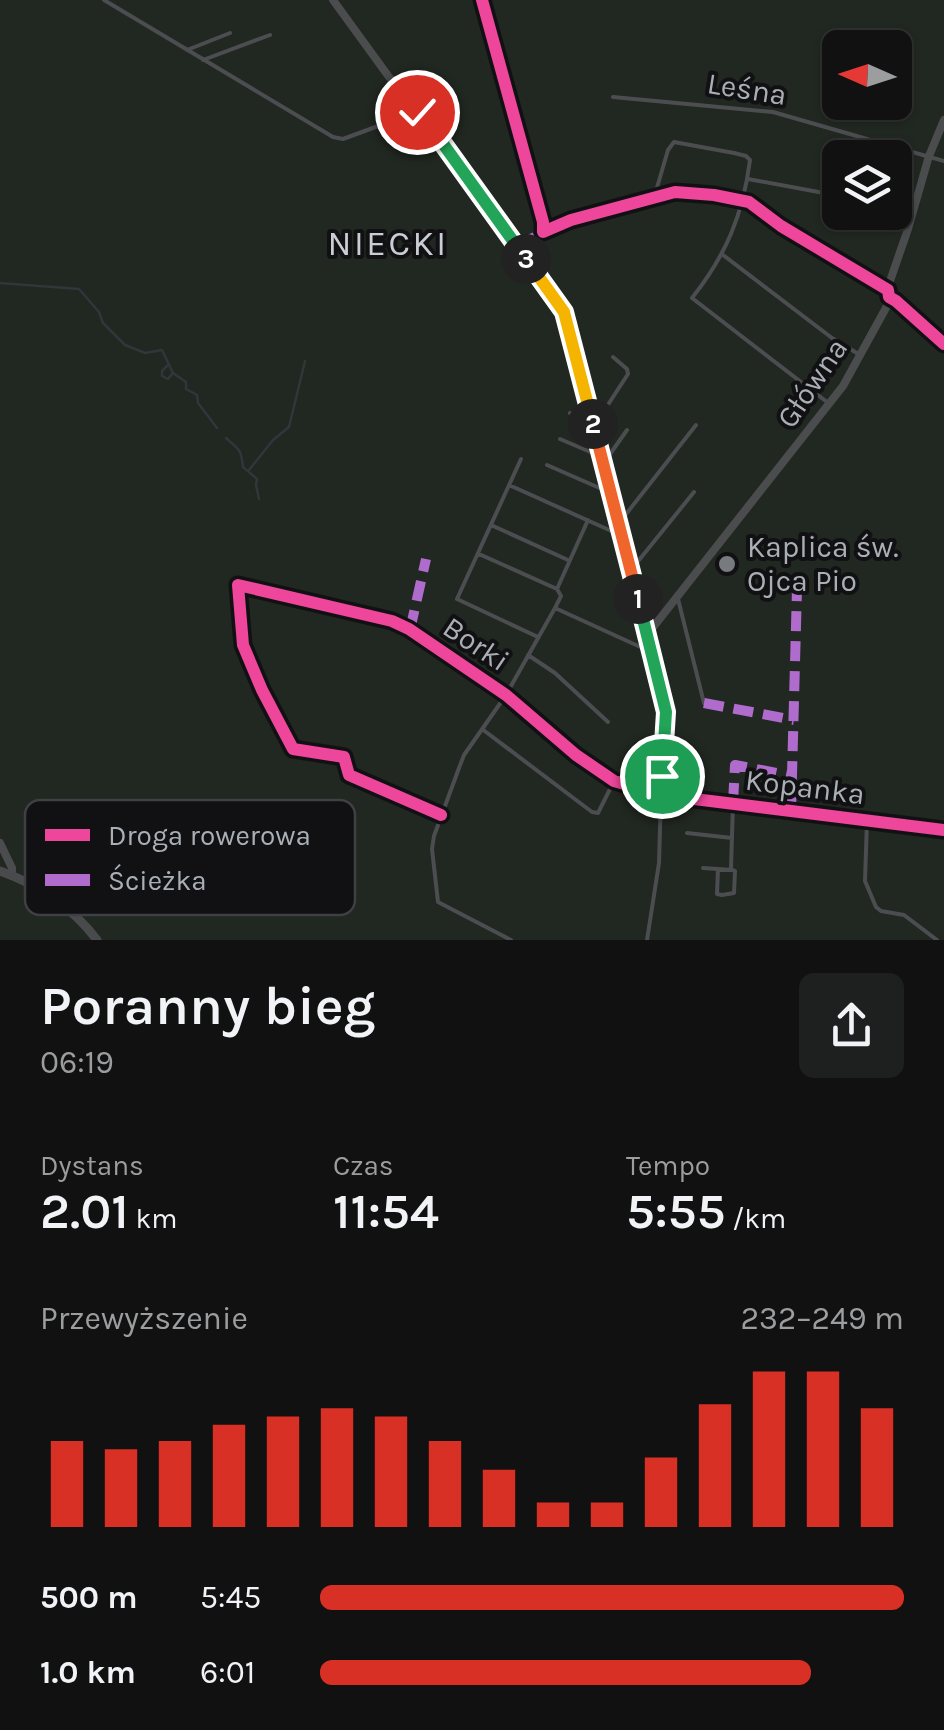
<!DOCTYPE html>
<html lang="pl">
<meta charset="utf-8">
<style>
body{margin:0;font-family:Karla,sans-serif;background:#1e1f1f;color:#f1f3f6;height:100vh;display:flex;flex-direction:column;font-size:38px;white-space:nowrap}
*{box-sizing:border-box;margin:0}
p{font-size:32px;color:#9c9d9f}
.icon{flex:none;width:55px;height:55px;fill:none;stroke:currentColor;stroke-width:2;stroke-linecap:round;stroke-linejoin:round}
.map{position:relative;height:940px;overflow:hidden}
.sheet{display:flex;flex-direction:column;background:#111;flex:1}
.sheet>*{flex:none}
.needle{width:65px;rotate:273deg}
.fabs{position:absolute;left:822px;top:30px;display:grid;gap:20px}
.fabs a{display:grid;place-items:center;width:90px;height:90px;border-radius:15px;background:#111;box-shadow:0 2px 8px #0004,0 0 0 2px #303131;font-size:50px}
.pin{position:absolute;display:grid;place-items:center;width:85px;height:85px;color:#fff;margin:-42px;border:5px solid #fff;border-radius:50%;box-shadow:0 2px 10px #0007}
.km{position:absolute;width:50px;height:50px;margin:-25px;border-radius:50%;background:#222;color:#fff;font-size:28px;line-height:50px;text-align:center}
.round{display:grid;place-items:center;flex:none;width:105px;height:105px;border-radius:15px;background:#1e1f1f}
.head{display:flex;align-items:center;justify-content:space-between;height:170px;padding:0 40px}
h1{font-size:55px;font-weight:600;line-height:75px}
.stats{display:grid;grid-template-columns:repeat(3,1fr);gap:15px;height:170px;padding:10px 40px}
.stats div{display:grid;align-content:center}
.stats b{font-size:50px;font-weight:600}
.stats small{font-size:28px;font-weight:400}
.stats p{font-size:28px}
.chart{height:280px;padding:20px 40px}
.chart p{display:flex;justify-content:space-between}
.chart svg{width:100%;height:180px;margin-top:10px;stroke:#d93025;stroke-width:6}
ul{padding:0 40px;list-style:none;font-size:32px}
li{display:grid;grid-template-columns:160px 120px 1fr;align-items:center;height:75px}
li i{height:25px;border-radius:12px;background:#d93025}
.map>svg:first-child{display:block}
.green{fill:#212721;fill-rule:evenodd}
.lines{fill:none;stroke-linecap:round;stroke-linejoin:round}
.stream{stroke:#2f373b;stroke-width:2.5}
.street{stroke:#4c4d50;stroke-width:4}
.secondary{stroke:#4b4c4d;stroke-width:8}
.primary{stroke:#494a4c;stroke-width:9}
.quiet{stroke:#b06ccc;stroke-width:10;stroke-dasharray:20 10;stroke-linecap:butt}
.cycleway-casing{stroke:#111113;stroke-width:19}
.cycleway{stroke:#ed469a;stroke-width:12}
.split-1-casing{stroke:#fff;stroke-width:20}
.split-2-casing{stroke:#fff;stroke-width:20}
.split-3-casing{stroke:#fff;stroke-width:20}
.split-4-casing{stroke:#fff;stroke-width:20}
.split-1{stroke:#22a559;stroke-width:12}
.split-2{stroke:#f0652b;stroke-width:12}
.split-3{stroke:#f5b400;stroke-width:12}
.split-4{stroke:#22a559;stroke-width:12}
.poi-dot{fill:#777a7e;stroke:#111113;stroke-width:4}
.labels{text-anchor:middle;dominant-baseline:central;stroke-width:8;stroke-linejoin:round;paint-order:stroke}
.street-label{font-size:30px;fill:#aaafb6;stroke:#111113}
.poi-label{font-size:30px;fill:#aaafb6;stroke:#111113;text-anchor:start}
.quarter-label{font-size:35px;letter-spacing:2.5px;fill:#cacdd3;stroke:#111113}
.key{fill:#111113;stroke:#3f4044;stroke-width:2.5}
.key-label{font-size:28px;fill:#aaafb6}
</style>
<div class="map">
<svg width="944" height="940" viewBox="0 0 944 940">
<rect width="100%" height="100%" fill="#171717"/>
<path class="green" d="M0 0H944V940H0ZM840 48H895V102H840ZM840 158H895V212H840Z"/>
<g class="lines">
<path class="stream" d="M0 283 79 289 99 312 103 323 125 345 145 353 162 350 173 373 186 382V389L197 395 198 403 217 428
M168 365 162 371V376L168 379 172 374
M226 438C239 450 241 448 243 467L257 479 256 485 259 499
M249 470 273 440 289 427 305 361"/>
<path class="street" d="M104 0 333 137 343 139 419 111
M482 0 543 222V232
M187 50 230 33
M203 60 270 35
M613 97 773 112 944 161
M748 179 840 196
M714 195 749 202 781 226 888 290
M657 196 656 191 668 150 674 142 734 153 746 156 750 160C743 215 726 255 692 298L827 402
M895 210 910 214
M723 255 832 338 860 355
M889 297 896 301 944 344
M570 413 590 422 598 420 628 374 627 369 613 357
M560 439 602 457
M521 459 457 599 538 637
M603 461 608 457 627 430
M547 465 611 493
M509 485 618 534
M618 521 623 518 696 425
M491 525 568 560
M479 554 557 589
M631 570 694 492
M677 595 704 703
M555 608 647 650
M528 655 555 673 608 722
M482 729 592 812 598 813 614 781
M441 815 349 775 344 757 293 749 262 690 243 645 238 585 392 621 409 629 506 695 598 772 614 781 661 794 659 863 647 940
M867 821 865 881 876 907 881 911 904 915 937 940
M687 833 732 838
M703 868 732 870 735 871 734 893 722 895 717 894 718 869
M731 868 733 803
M511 940 438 902 432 849 434 836 459 768 464 755 506 695 555 608 561 596 557 589 588 520"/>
<path class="secondary" d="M333 0 389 77 409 97 566 315 665 710 661 794 944 830
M647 635 843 386 887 306 890 281 908 229 929 156 944 120
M0 843 12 868V876"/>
<path class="primary" d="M0 871C39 885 72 907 97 940"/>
<path class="quiet" d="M517 246 550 229
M410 630 426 559
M704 703 794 720
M733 803 735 765 792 776
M791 811 797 589 799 578 803 576"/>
<defs>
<path id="cycleway" d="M482 0 543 222V232L571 220 675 192 714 195 749 202 781 226 888 290 889 297 896 301 944 344
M441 815 349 775 344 757 293 749 262 690 243 645 238 585 392 621 409 629 506 695 576 755 614 781 662 795 944 830"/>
</defs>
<use href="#cycleway" class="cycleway-casing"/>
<use href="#cycleway" class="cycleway"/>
</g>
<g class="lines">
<defs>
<path id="split-1" d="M638 599 666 712 662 776"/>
<path id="split-2" d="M593 424 638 599"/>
<path id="split-3" d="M526 259 564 312 593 424"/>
<path id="split-4" d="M417 112 420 110 423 116 526 259"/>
</defs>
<use href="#split-1" class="split-1-casing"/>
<use href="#split-2" class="split-2-casing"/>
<use href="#split-3" class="split-3-casing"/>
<use href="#split-4" class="split-4-casing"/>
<use href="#split-1" class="split-1"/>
<use href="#split-2" class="split-2"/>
<use href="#split-3" class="split-3"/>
<use href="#split-4" class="split-4"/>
</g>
<circle class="poi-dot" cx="727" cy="564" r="10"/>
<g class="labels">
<g class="street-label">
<text transform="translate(747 89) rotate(9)">Leśna</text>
<text transform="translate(812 383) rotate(-56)">Główna</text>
<text transform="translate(476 644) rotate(34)">Borki</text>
<text transform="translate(805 787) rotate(7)">Kopanka</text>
</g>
<g class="poi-label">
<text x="747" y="547">Kaplica św.<tspan x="747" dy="34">Ojca Pio</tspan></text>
</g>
<g class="quarter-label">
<text x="388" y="243">NIECKI</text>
</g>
</g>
<rect x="25" y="800" width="330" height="115" rx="15" class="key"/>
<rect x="45" y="829" width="45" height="12" fill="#ed469a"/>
<rect x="45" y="874" width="45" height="12" fill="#b06ccc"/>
<g class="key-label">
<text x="108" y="845">Droga rowerowa</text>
<text x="108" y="890">Ścieżka</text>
</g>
</svg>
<div class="fabs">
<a><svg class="needle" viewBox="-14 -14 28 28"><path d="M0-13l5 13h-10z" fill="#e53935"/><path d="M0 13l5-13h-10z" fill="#9c9d9f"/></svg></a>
<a><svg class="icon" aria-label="layers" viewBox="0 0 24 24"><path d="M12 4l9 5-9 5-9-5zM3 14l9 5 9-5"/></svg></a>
</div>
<div class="pin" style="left:662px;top:776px;background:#1e9e55"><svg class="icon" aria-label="arrive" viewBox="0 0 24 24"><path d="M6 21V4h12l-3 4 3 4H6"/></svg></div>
<div class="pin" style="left:417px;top:112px;background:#d93025"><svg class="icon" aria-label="check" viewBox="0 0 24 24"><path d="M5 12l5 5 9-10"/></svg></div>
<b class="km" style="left:638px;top:599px">1</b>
<b class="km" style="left:593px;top:424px">2</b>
<b class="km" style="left:526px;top:259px">3</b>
</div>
<section class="sheet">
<div class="head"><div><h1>Poranny bieg</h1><p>06:19</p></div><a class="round"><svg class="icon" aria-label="share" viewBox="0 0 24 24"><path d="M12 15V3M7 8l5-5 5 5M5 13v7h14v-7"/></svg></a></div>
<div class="stats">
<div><p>Dystans</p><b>2.01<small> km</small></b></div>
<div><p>Czas</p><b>11:54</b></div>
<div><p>Tempo</p><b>5:55<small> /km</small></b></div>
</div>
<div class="chart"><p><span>Przewyższenie</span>232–249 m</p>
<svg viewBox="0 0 160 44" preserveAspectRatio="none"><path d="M5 44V23M15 44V25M25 44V23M35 44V19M45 44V17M55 44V15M65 44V17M75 44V23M85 44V30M95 44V38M105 44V38M115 44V27M125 44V14M135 44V6M145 44V6M155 44V15"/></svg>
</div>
<ul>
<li><b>500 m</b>5:45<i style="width:100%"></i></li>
<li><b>1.0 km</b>6:01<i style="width:84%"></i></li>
</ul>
</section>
